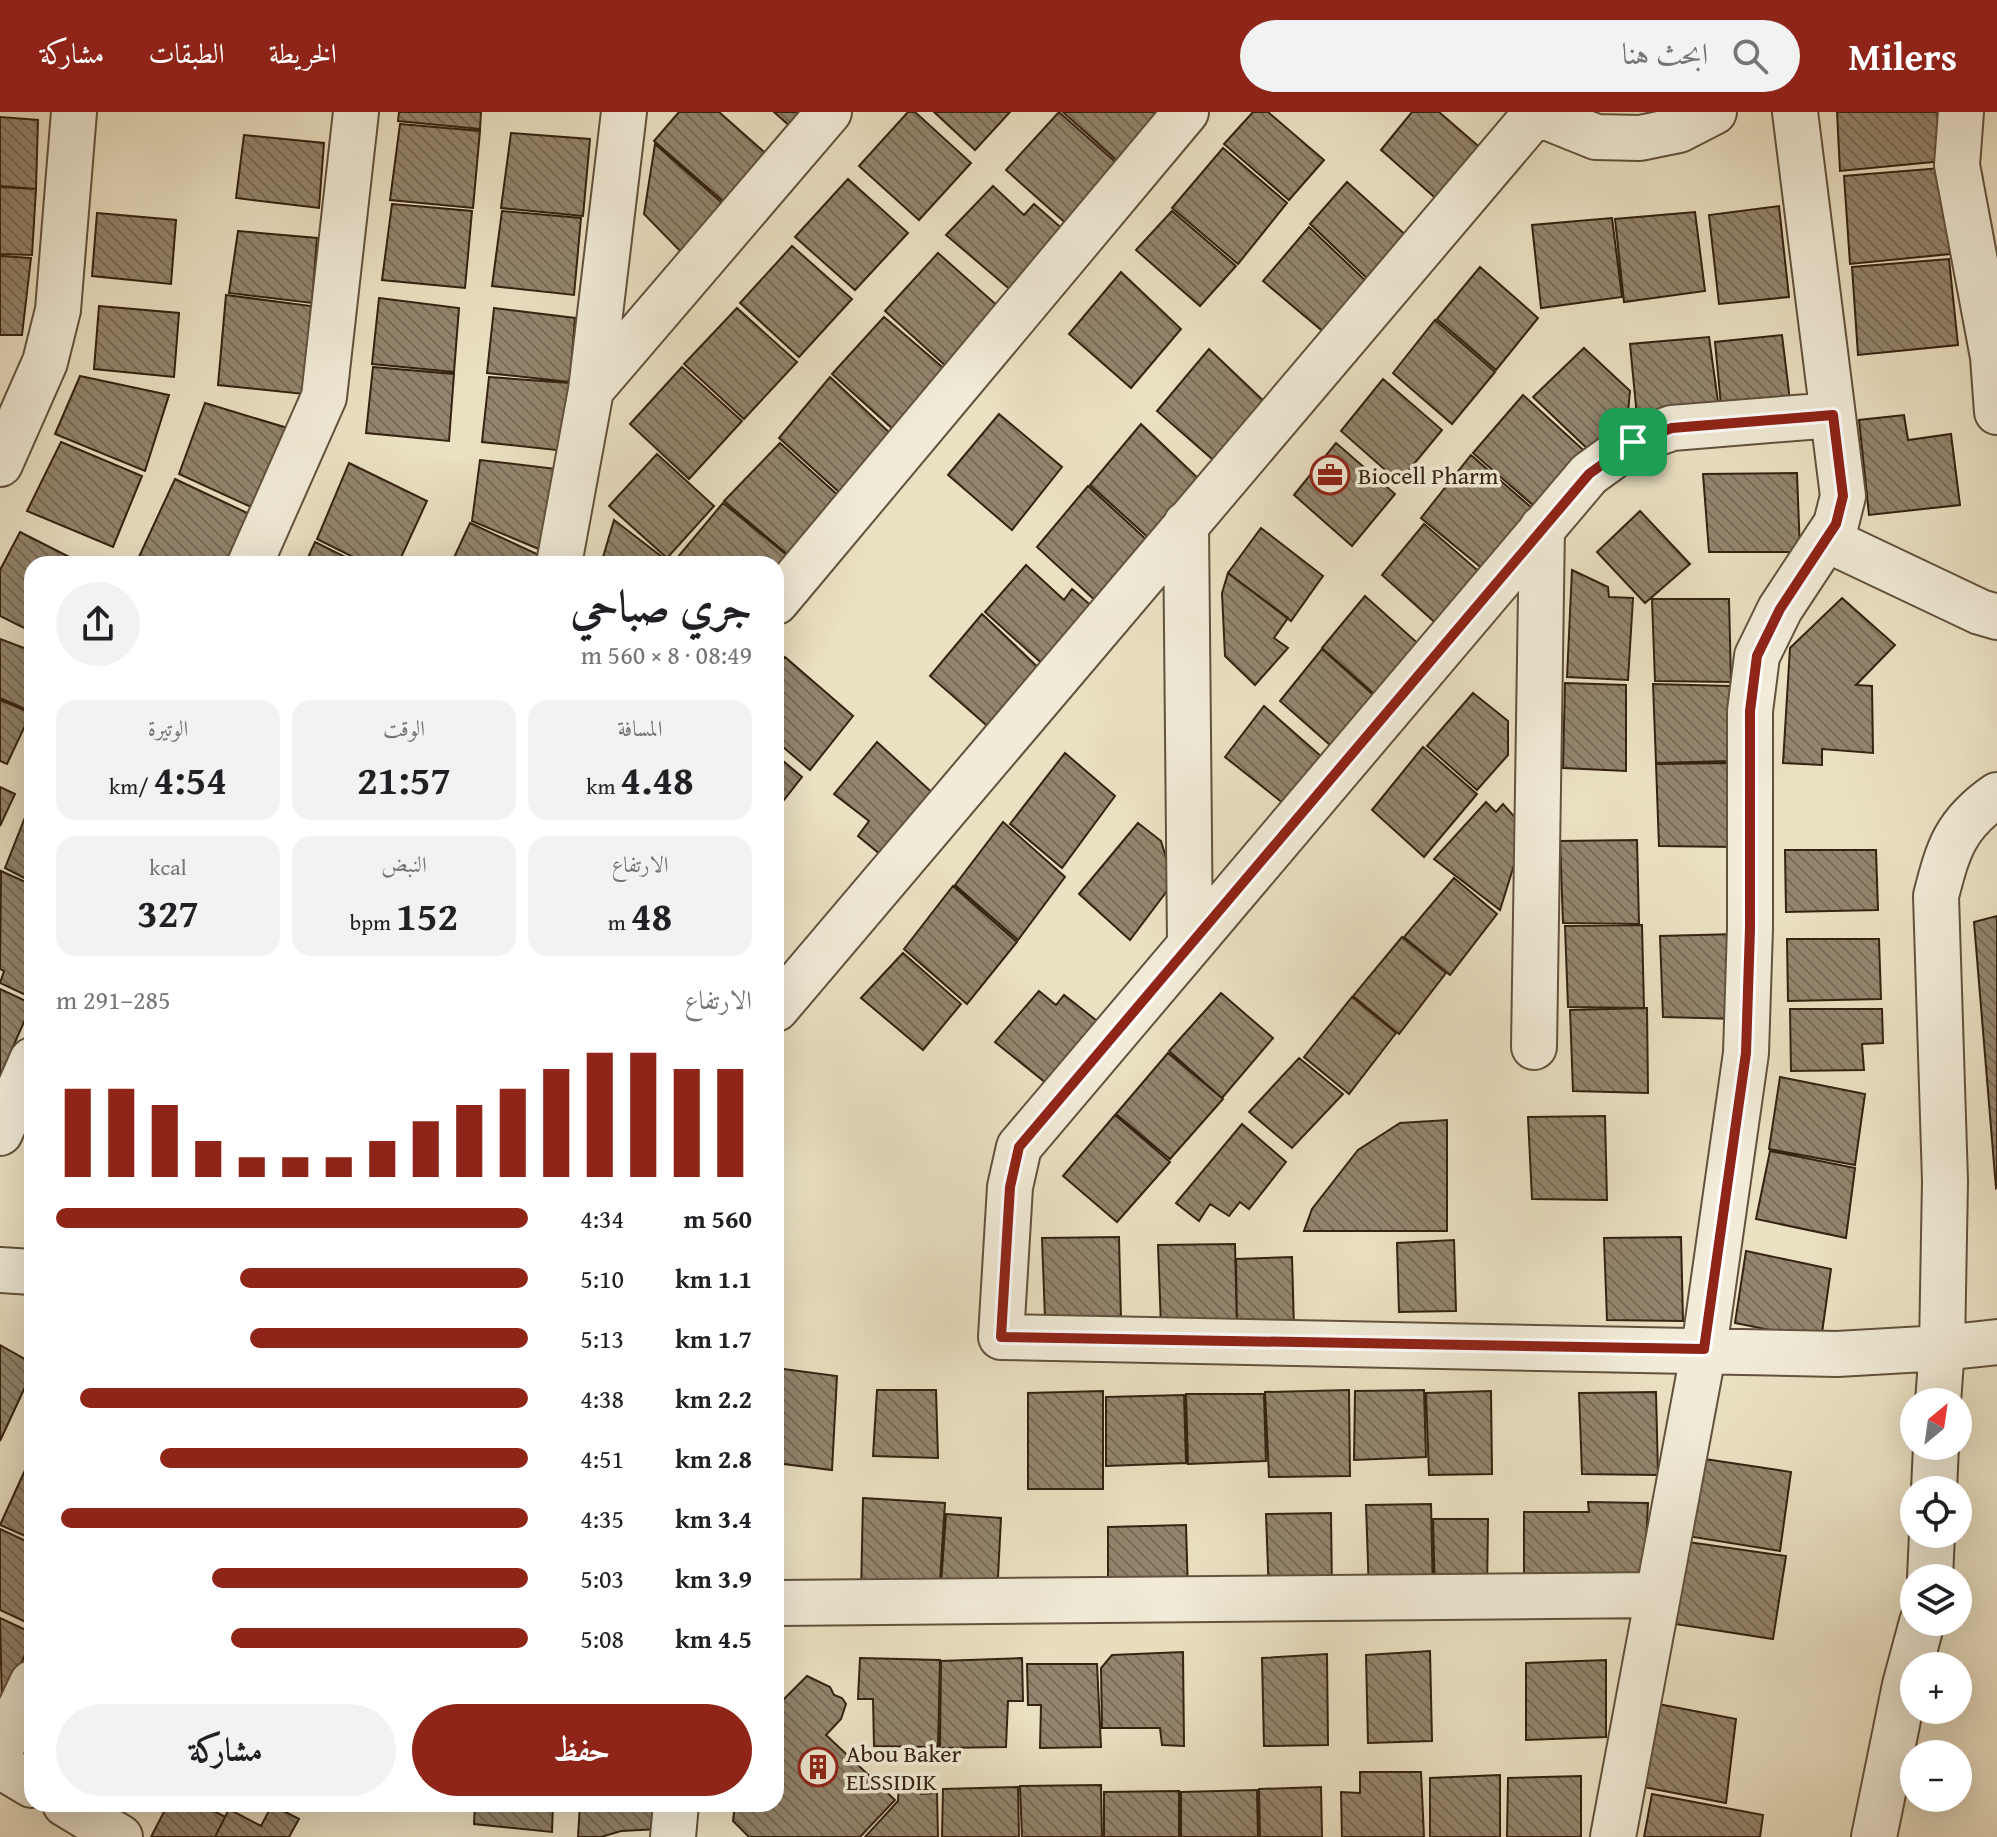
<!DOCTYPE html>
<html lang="ar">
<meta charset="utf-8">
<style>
body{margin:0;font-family:"Gentium Book Plus",Amiri,serif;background:#f2f2f2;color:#202124;direction:rtl;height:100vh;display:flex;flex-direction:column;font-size:30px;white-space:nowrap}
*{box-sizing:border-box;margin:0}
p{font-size:26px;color:#757577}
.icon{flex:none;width:44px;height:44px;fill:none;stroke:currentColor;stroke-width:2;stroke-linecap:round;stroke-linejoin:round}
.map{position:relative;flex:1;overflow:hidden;direction:ltr}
.panel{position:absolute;left:24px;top:444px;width:760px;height:1256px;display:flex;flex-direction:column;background:#fff;border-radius:24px;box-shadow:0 8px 32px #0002;direction:rtl}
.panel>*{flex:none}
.needle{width:52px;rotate:29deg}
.fabs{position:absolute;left:1900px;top:1276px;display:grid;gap:16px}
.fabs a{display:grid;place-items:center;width:72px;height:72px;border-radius:50%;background:#fff;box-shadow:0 8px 32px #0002;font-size:40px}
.pin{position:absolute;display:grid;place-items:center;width:68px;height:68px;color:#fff;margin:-34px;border-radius:16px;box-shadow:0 4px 12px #0006}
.round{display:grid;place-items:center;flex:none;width:84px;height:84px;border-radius:42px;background:#f2f2f2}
.overview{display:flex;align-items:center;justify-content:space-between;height:136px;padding:0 32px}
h1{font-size:44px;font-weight:600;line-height:60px}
.stats{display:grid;grid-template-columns:repeat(3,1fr);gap:12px;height:136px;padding:8px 32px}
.stats div{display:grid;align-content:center;border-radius:20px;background:#f2f2f2;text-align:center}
.stats b{font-size:40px;font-weight:600}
.stats small{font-size:22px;font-weight:400}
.stats p{font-size:22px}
.chart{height:224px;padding:16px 32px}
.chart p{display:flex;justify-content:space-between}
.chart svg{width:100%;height:144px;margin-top:8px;stroke:#8f2418;stroke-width:6}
.button{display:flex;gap:16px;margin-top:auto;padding:16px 32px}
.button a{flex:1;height:92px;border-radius:48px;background:#8f2418;color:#fff;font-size:32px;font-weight:600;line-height:92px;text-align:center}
.button a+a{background:#f2f2f2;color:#202124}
ul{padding:0 32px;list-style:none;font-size:26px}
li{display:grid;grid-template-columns:128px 96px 1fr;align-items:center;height:60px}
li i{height:20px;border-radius:10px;background:#8f2418}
header{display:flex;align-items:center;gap:48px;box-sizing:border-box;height:112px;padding:0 40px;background:#8f2418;color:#fff}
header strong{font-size:38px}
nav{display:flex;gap:44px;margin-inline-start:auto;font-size:28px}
.search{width:560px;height:72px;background:#f2f2f2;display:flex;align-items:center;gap:20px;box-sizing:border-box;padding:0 28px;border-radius:44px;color:#757577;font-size:30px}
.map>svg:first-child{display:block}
.building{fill:url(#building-back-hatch);stroke:#352210;stroke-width:2}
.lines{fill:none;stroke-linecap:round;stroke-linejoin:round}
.minor-casing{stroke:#62523c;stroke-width:48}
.minor{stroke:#f1ebd7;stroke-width:44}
.route-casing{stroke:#fff;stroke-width:16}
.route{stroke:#8f2418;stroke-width:10}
.labels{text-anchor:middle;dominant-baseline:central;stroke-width:7;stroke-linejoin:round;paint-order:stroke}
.poi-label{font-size:24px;fill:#352210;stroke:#f1ebd7;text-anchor:start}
</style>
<header>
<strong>Milers</strong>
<div class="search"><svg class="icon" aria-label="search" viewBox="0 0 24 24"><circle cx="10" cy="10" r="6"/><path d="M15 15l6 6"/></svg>ابحث هنا</div>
<nav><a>الخريطة</a><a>الطبقات</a><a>مشاركة</a></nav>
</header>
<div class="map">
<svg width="1997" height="1725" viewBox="0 0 1997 1725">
<defs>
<pattern id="building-back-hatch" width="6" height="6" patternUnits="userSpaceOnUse" patternTransform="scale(2)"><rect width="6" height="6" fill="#93856d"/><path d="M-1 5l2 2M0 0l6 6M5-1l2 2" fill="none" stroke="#796c58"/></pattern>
</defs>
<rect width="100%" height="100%" fill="#eae0c2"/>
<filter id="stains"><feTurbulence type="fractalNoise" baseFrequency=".0025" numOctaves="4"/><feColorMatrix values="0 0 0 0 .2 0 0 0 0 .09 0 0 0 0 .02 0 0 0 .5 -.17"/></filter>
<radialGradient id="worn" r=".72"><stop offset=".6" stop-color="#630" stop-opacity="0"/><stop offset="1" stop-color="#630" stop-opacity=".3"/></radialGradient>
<path class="building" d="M399 0H481L480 17 398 9Z
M679 0H719L772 47 731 96 654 29Z
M774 0H806L792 16Z
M908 0H915L971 51 919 108 859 54Z
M934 0H1010L975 38Z
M1059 0 1121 55 1069 114 1006 58Z
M1063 0H1167L1122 53Z
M1253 0H1268L1324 48 1289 88 1224 32Z
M1412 0H1439L1483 38 1440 90 1381 38Z
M1837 0H1937L1943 49 1840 59Z
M0 5 38 8 36 77 0 74Z
M400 12 480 19 473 96 390 88Z
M511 21 590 27 583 104 501 96Z
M244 23 324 31 319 96 236 86Z
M655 32 730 98 688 147 644 102Z
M1223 36 1287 91 1238 152 1172 96Z
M1941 56 1950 142 1850 152 1844 64Z
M848 67 908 121 855 178 795 125Z
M1347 70 1410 127 1372 171 1310 112Z
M993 74 1024 103 1034 92 1066 120 1012 179 946 123Z
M0 75 36 77 32 143 0 142Z
M392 92 472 99 465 176 382 168Z
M1779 94 1789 185 1719 192 1709 103Z
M502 99 581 106 574 183 492 174Z
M1172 99 1236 154 1200 194 1136 138Z
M1695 100 1705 179 1624 190 1615 107Z
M97 101 176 108 171 172 92 164Z
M1612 106 1622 185 1541 196 1532 113Z
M1309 115 1369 172 1326 222 1263 169Z
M238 119 317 126 312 191 229 181Z
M792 134 852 187 799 245 740 191Z
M938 141 1000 196 948 256 885 199Z
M0 144 31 146 22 223H0Z
M1949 147 1958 233 1858 243 1852 155Z
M1480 155 1538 206 1496 258 1437 207Z
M1121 160 1181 217 1131 276 1069 222Z
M226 183 311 194 304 282 218 273Z
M379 186 459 196 454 260 372 252Z
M99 194 179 201 174 265 94 257Z
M494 196 575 206 570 270 487 261Z
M737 196 797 250 744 307 684 252Z
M884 205 947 259 895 319 832 262Z
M1435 208 1495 260 1452 312 1393 261Z
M1782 223 1791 297 1722 304 1715 230Z
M1709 225 1720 304 1638 315 1630 232Z
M1584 236 1630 279 1627 311 1594 343 1533 285Z
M1209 237 1269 294 1219 353 1157 299Z
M373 255 454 262 449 329 366 321Z
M682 255 742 309 689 367 630 312Z
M80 264 169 283 145 359 55 322Z
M489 265 570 271 565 339 482 330Z
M830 265 892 323 839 380 779 326Z
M1383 267 1442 318 1399 370 1341 319Z
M1523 283 1591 345 1542 401 1473 341Z
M205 291 294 318 262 400 179 362Z
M999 302 1062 355 1012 418 948 363Z
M1904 303 1908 328 1951 322 1960 393 1869 403 1859 308Z
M1141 312 1201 369 1151 428 1090 373Z
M61 330 142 364 113 435 27 399Z
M780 331 840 385 787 442 724 389Z
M1336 331 1395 382 1352 434 1294 383Z
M657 342 714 394 667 446 609 394Z
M1471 343 1540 403 1489 462 1421 406Z
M480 348 557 357 541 438 472 409Z
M349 351 427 389 398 452H367L317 427Z
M1797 361 1800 440H1709L1703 362Z
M175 367 260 407 236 452H150L138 447Z
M1088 374 1149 430 1098 491 1037 435Z
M723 391 788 444 776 459V452H672Z
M1640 399 1690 452 1645 491 1597 440Z
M614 408 666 448 663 452H601Z
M470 411 539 443 537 452H451Z
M1424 412 1483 463 1440 515 1382 463Z
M1261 416 1323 464 1291 509 1228 461Z
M20 420 83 452H32V520L0 504V458Z
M315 430 359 452H305Z
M1026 453 1064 488 1072 477 1096 498 1047 556 985 500Z
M1572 458 1608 475 1609 485 1633 486 1628 568 1567 565Z
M1228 461 1288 506 1274 526 1288 536 1255 573 1225 544 1222 481Z
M1365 484 1423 536 1381 588 1322 536Z
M1842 486 1895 533 1856 573 1872 574 1873 641 1822 637V653L1783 651 1790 536Z
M1652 487H1729L1731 570 1655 569Z
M982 502 1042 559 992 618 930 564Z
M0 527 32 539V600L0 586Z
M1322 537 1380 589 1338 640 1280 589Z
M785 545 853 604 810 658 776 629V555Z
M1565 571 1626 573V659L1563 656Z
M1653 572 1730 574 1732 649 1656 651Z
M1473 581 1508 609V643L1477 678 1427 634Z
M0 588 31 601 7 652 0 649Z
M1264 594 1332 654 1293 699 1225 645Z
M877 630 938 686 886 747 858 724 869 709 834 682Z
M1423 635 1477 682 1424 745 1372 698Z
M1065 641 1115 684 1062 756 1010 712Z
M776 643 802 665 776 698Z
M1733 651 1735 735 1659 734 1656 652Z
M0 675 15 682 0 714Z
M1486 690 1496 700 1503 692 1520 711 1519 737 1500 798 1434 747Z
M26 703 32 706V770L5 756Z
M1003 710 1065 765 1018 828 955 773Z
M1138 711 1161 729 1169 755 1167 779 1130 828 1079 782Z
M1637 728 1639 812 1563 811 1560 729Z
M1785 738H1876L1878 798 1786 800Z
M1 759 32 773V886L0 871 4 859 0 857Z
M1454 766 1497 802 1450 863 1404 825Z
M953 774 1017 830 967 892 904 837Z
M1997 804V1075L1996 1076 1974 810Z
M1642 813 1644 896 1568 895 1565 814Z
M1737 822 1739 907 1663 905 1660 824Z
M1402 825 1446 861 1399 922 1353 884Z
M1787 827H1879L1881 887 1788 889Z
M903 841 961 892 923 938 861 886Z
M0 877 32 892 0 964Z
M1039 879 1056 893 1064 883 1106 916 1056 979 995 930Z
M1221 881 1273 926 1222 986 1169 939Z
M1352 885 1396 921 1349 982 1304 945Z
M1647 896 1648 981 1573 979 1570 898Z
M1790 897H1882L1883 931 1862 932 1864 958 1791 959Z
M1168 941 1223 987 1170 1047 1116 1002Z
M1299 946 1343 982 1292 1036 1249 1000Z
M1780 965 1865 982 1855 1053 1769 1037Z
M1115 1003 1170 1050 1117 1110 1063 1064Z
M1605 1004 1607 1088 1532 1087 1528 1005Z
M1447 1008V1119H1304L1312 1097 1358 1038 1400 1011Z
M1242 1012 1286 1050 1249 1097 1240 1090 1229 1104 1210 1092 1199 1109 1176 1091Z
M1770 1039 1855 1056 1846 1126 1756 1107Z
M1119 1125 1121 1208 1045 1207 1042 1126Z
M1681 1125 1683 1209 1607 1208 1604 1126Z
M1454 1128 1456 1199 1399 1200 1397 1131Z
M1235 1132 1237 1216 1161 1215 1158 1133Z
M1746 1139 1831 1157 1821 1228 1735 1211Z
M1292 1145 1294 1216H1237L1236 1147Z
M0 1233 32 1251V1260L0 1329Z
M776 1256 837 1264 832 1358 776 1351Z
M877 1278H936L938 1346 873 1344Z
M1349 1278 1350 1364 1269 1365 1265 1280Z
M1424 1278 1426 1345 1354 1348 1355 1279Z
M1103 1279V1377H1028V1281Z
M1491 1279 1492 1362 1429 1363 1426 1281Z
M1656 1280 1658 1363 1582 1362 1579 1281Z
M1186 1282H1264L1266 1349 1188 1352Z
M1184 1283 1186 1351 1106 1354V1285Z
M31 1345 32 1346V1427L0 1413Z
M1698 1346 1791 1360 1780 1439 1687 1424Z
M863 1386 945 1391 939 1485 861 1484Z
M1588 1390 1648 1391 1644 1471 1524 1474V1400H1589Z
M1431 1392 1433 1482 1369 1481 1366 1393Z
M1331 1401 1332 1482 1269 1484 1266 1402Z
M946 1402 1001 1406 997 1485 940 1486Z
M1433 1407H1488L1487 1481H1435Z
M1186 1413 1188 1481 1108 1484V1415Z
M0 1417 32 1432V1513L0 1498Z
M1688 1430 1786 1444 1773 1527 1675 1512Z
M0 1506 32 1521V1527L2 1595Z
M1430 1539 1432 1629 1368 1631 1366 1543Z
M1183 1540 1184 1634 1162 1633 1160 1616H1102L1101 1556 1112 1543Z
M1327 1542 1328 1633 1264 1634 1262 1546Z
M860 1546 940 1548 938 1635 874 1634 873 1587H858Z
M1022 1546 1023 1589H1008L1006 1635 940 1636 941 1549Z
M1606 1548V1625L1526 1628V1551Z
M1027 1552H1097L1101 1635 1040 1636 1041 1593H1028Z
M807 1564 830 1575 834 1583 842 1586 846 1592 841 1607 826 1623 895 1688 860 1725H749L733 1709 735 1692H776V1595Z
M1648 1590 1736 1607 1726 1691 1638 1674Z
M1360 1660H1421L1424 1725H1342L1341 1680 1360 1681Z
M1500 1663V1725H1430V1666Z
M1581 1664V1725H1507L1508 1666Z
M899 1669H921V1682L937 1681 938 1725H865L898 1689Z
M1101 1673 1102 1725H1022L1020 1674Z
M1018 1675 1019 1725H942L943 1677Z
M1321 1675 1322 1725H1260L1259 1677Z
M1257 1678 1258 1725H1181V1680Z
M1179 1679V1725H1104V1680Z
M1652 1682 1763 1703 1760 1725H1644Z
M168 1692H201L225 1705 215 1725H151Z
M475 1692H553L552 1720 474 1712Z
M580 1692H660L659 1717 621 1719 601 1725H578Z
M272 1693 299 1707 289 1725H215L229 1697 261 1714Z"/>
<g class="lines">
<defs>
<path id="minor" d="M1534 0 1596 25 1640 26 1679 18 1714 0
M1961 0 1957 53 1993 245 1997 300
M591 278 829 0
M1833 303 1672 316 1633 330 1589 362 1019 1035 1010 1075 1001 1225 1837 1242 1942 1236 1938 1290
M0 352 45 250 58 198 74 0
M1186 412 1190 831
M1826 427 1980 500 1997 505
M250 452 324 285 356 0
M559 452 591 278 624 0
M776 490 1186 0
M1997 683C1955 712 1948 737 1936 784L1945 1069 1942 1236 1997 1230
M776 897 1536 1
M1534 935 1542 416
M0 1021 32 948
M0 1158 32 1160
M1934 1378 1936 1334
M1930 1466 1932 1422
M776 1491 1657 1483
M0 1639 32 1571
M0 1654 32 1673
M65 1692 120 1725
M673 1725 676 1692
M1613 1725 1704 1237 1746 941 1750 816V599L1757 544 1780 497 1836 412 1843 384 1795 0
M1874 1725 1905 1573 1922 1510"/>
</defs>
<use href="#minor" class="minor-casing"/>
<use href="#minor" class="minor"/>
</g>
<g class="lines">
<defs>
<path id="route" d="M1833 303 1843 384 1836 412 1780 497 1757 544 1750 599V816L1746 941 1704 1237 1001 1225 1010 1075 1019 1035 1589 362 1633 330 1672 316Z"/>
</defs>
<use href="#route" class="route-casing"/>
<use href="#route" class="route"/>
</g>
<defs>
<symbol id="office-ring" viewBox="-11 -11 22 22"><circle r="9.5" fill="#f1ebd7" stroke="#8f2418" stroke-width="1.5"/><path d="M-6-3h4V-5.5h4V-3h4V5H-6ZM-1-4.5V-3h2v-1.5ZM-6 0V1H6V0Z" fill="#8f2418"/></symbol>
<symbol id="building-ring" viewBox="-11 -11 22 22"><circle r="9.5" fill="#f1ebd7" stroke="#8f2418" stroke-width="1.5"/><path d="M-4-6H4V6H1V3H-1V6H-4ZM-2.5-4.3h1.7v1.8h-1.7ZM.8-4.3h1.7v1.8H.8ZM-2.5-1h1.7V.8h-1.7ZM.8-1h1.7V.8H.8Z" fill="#8f2418"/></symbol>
</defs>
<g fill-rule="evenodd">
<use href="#office-ring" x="1308" y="341" width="44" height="44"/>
<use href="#building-ring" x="796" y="1633" width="44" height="44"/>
</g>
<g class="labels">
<g class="poi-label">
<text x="1358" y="363">Biocell Pharm</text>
<text x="846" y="1641">Abou Baker<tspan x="846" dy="28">ELSSIDIK</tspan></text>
</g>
</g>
<rect width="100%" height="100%" filter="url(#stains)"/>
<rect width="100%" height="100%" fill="url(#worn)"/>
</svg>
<div class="fabs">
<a><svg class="needle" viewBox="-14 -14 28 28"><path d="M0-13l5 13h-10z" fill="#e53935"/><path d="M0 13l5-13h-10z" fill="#757577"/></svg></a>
<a><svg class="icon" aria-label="locate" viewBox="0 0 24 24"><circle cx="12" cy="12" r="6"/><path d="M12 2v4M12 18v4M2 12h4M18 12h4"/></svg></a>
<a><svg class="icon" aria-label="layers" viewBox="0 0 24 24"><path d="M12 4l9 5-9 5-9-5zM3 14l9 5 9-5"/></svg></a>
<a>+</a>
<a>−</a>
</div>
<div class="pin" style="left:1633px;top:330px;background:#1e9e55"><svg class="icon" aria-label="arrive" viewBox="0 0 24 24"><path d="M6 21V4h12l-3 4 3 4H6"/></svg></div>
<section class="panel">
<div class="overview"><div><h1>جري صباحي</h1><p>08:49 · 8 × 560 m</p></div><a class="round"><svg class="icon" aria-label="share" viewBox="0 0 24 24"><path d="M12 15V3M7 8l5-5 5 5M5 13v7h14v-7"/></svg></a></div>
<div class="stats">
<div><p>المسافة</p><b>4.48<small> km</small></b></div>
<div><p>الوقت</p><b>21:57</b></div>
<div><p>الوتيرة</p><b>4:54<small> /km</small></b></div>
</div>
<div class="stats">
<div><p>الارتفاع</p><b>48<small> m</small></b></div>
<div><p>النبض</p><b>152<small> bpm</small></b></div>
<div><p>kcal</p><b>327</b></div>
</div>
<div class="chart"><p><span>الارتفاع</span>285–291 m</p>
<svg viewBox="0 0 160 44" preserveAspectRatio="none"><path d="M5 44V17M15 44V17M25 44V22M35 44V33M45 44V38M55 44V38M65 44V38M75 44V33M85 44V27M95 44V22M105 44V17M115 44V11M125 44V6M135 44V6M145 44V11M155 44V11"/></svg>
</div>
<ul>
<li><b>560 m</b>4:34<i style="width:100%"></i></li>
<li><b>1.1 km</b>5:10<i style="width:61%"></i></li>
<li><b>1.7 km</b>5:13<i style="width:59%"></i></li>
<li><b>2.2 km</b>4:38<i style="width:95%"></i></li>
<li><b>2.8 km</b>4:51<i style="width:78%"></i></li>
<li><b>3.4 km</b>4:35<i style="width:99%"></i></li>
<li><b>3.9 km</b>5:03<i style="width:67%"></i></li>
<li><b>4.5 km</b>5:08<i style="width:63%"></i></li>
</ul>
<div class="button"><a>حفظ</a><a>مشاركة</a></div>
</section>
</div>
